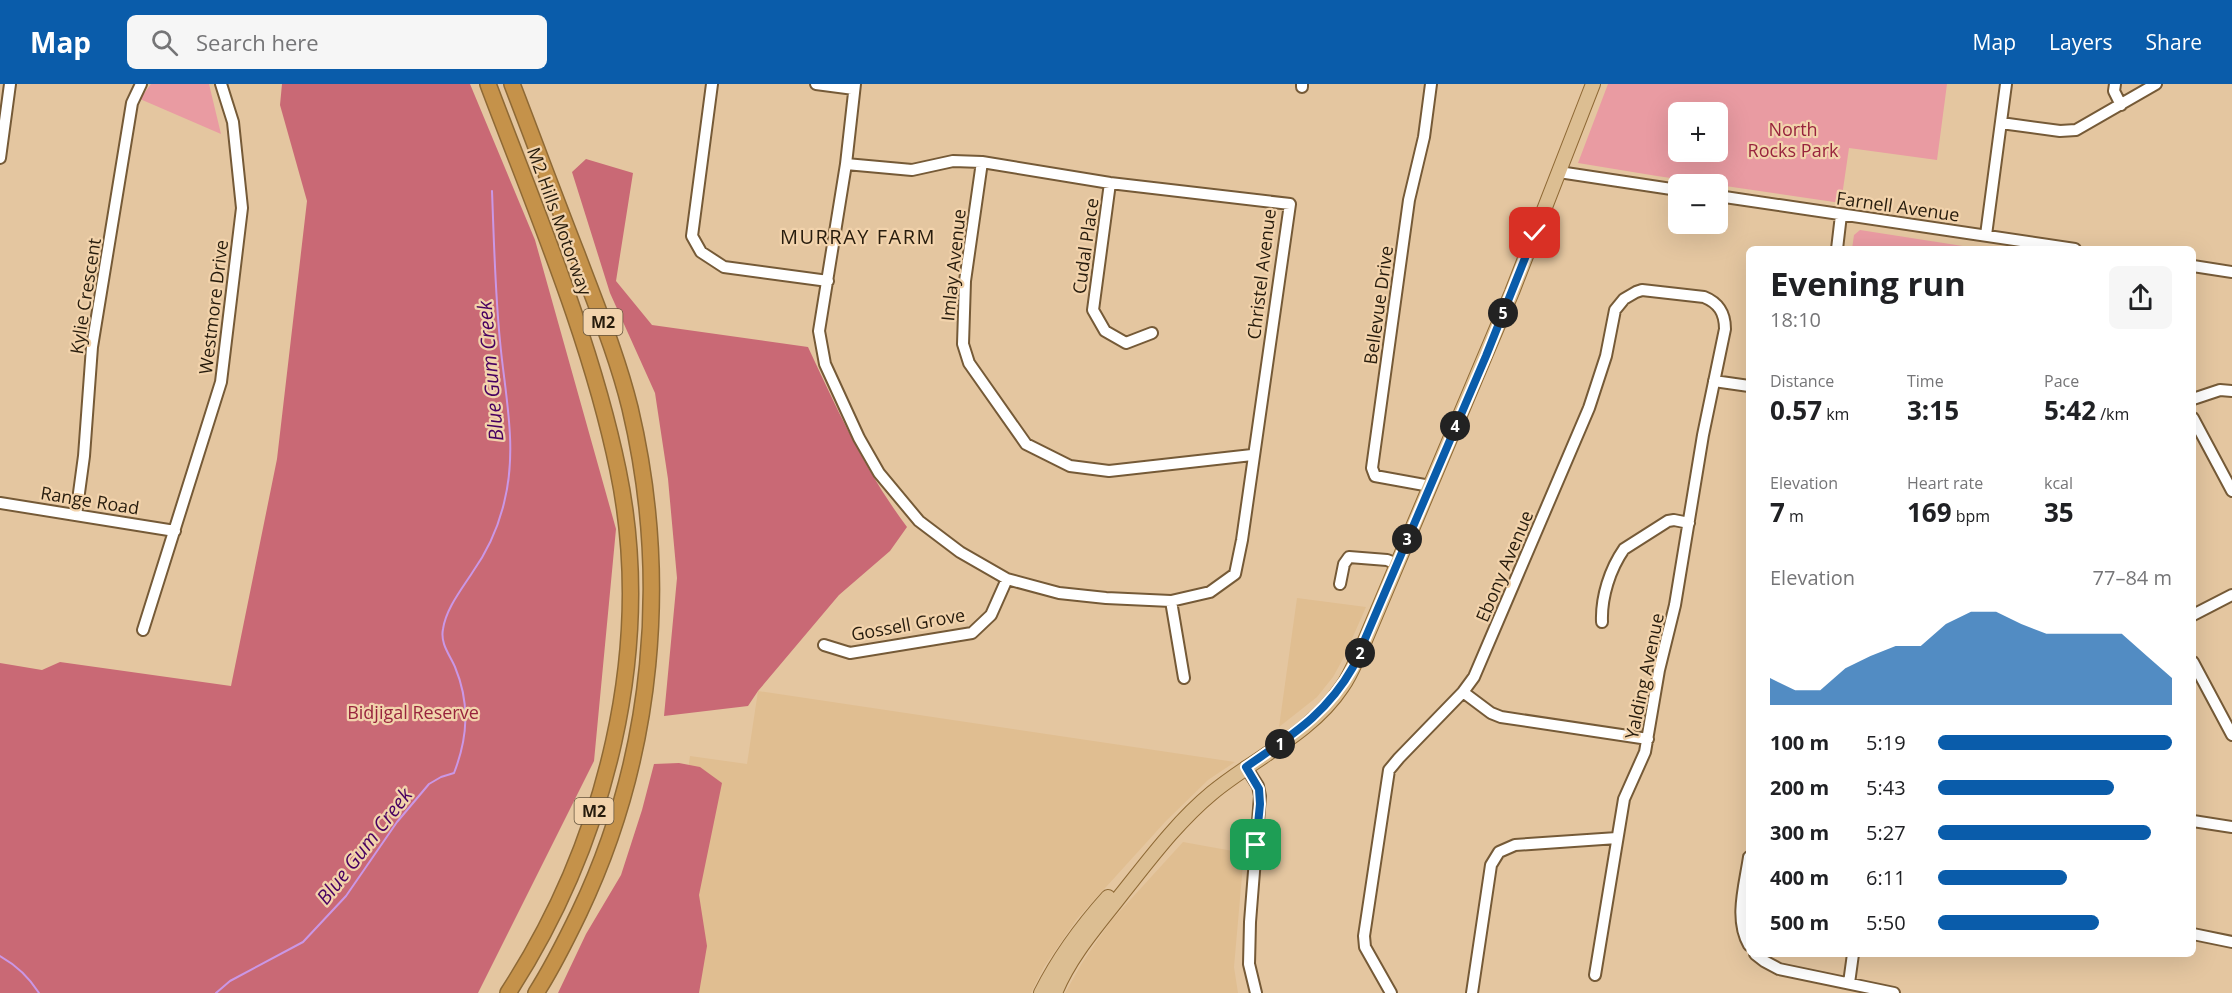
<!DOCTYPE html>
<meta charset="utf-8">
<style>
body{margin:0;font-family:"Open Sans",sans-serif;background:#f6f6f6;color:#202124;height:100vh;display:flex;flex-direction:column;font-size:22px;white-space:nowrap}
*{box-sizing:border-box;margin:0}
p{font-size:20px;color:#757577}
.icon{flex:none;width:33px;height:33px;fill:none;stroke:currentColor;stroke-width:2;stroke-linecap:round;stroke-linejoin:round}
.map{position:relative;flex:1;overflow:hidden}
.sheet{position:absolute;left:1746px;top:162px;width:450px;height:711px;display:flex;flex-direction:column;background:#fff;border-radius:9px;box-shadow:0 6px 24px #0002}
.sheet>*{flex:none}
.buttons{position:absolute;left:1668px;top:18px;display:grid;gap:12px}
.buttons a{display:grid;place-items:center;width:60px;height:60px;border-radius:9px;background:#fff;box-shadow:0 6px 24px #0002;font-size:30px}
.pin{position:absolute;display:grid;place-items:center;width:51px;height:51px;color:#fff;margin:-26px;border-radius:12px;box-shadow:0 3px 9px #0006}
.km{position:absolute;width:30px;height:30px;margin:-15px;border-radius:50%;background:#222;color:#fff;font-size:16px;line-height:30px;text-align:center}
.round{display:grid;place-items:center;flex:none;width:63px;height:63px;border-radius:9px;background:#f6f6f6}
.head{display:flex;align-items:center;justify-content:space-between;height:102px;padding:0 24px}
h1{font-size:33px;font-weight:700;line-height:45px}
.metrics{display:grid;grid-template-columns:repeat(3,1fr);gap:9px;height:102px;padding:6px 24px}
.metrics div{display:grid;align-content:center}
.metrics b{font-size:26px;font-weight:700}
.metrics small{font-size:16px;font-weight:400}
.metrics p{font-size:16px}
.chart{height:168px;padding:12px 24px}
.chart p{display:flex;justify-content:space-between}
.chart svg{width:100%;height:108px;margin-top:6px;fill:#0a5caa;opacity:.7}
ul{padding:0 24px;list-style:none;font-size:20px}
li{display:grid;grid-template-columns:96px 72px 1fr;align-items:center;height:45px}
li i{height:15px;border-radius:8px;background:#0a5caa}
header{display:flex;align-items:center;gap:36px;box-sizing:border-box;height:84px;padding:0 30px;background:#0a5caa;color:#fff}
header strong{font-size:28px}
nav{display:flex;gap:33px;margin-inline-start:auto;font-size:21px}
.search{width:420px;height:54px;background:#f6f6f6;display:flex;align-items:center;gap:15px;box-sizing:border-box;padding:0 21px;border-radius:9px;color:#757577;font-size:22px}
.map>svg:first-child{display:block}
.built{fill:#e0be91}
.green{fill:#e99ba2;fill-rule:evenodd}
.forest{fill:#c96975}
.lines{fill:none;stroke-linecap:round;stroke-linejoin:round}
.stream{stroke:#ca97e5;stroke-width:2}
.minor-casing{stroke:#755a37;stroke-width:14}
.major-casing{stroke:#8e6935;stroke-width:16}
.highway-casing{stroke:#8e6935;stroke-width:18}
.minor{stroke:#fff;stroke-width:10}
.major{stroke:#dcbe92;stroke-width:14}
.highway{stroke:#c5924a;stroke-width:15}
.route-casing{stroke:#fff;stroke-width:12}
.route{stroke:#0a5caa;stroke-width:8}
.labels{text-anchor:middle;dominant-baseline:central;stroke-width:4.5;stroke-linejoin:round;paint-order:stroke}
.shield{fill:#f2d3ac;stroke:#64533d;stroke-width:1.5}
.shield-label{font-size:16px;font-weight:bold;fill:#271c0d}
.park-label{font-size:18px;fill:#98243d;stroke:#f2d3ac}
.street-label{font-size:18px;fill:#271c0d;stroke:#f2d3ac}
.neighbourhood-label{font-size:20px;letter-spacing:1.5px;fill:#271c0d;stroke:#f2d3ac}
.water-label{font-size:20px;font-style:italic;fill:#480061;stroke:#f2d3ac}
</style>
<header>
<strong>Map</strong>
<div class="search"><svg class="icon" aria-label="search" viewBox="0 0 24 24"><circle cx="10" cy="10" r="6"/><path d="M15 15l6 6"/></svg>Search here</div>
<nav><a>Map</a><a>Layers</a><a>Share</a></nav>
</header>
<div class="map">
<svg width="2232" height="909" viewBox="0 0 2232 909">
<rect width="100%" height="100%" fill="#e4c6a0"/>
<path class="built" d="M1297 514 1366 523 1344 573 1333 593 1317 613 1279 643Z
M758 607 1235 678 1208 696 1165 738 1077 835 1044 883 1031 909H656L690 672 747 680Z
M1183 758 1244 769 1234 883 1238 909H1065L1082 879 1110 838Z"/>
<path class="green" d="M151 0H209L221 50 140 15Z
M1608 0H1947L1937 76 1849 64 1841 119 1657 92 1578 79ZM1678 28H1718V68H1678Z
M1860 146 1982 165H1852L1854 151Z"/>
<path class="forest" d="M282 0H470L535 156 616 445 594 677 478 909H0V579L42 586 60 578 231 602 277 375 307 117 280 21Z
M586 75 633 89 616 197 652 241 808 263C838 327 865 387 907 443L890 467 839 511 758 607 748 622 664 632 677 494 668 395 655 309 610 209 572 88Z
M679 679 700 683 722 699 699 811 707 862 699 909H558L586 850 621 791 642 726 654 680Z"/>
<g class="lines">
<path class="stream" d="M0 872C16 881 29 893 39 909
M216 909 230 897 303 858 346 812 397 738 429 700 441 693 454 689C468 653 470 619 455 583 450 571 440 560 443 545 446 525 461 506 472 489 487 468 498 444 504 419 518 364 505 312 500 257 495 207 494 157 492 107"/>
<defs>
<path id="minor" d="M712 0 692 152 701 168 724 183 828 197
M816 0 854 5
M2115 0 2114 7 2121 21
M1302 3V0
M2001 39 2060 47 2076 46 2156 0
M0 74 10 0
M982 78 965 197 963 260 969 279 1026 360 1070 382 1109 387 1252 371
M846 80 912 86 953 77 982 78 1110 99 1290 120 1242 456 1235 490 1210 508 1171 517 1106 514 1059 509 1007 495 960 468 919 437 879 389 859 354 825 280 819 247 846 80 855 0
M1559 88 1678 106
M1110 99 1093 226 1105 247 1126 259 1152 249
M1718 112 2075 165
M1986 151 2006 0
M1837 165 1841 131
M2193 182 2232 188
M1714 297 1749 302
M2193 315 2220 306 2232 307
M2193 334 2232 407
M1430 402 1375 392 1372 384 1409 116 1424 53 1431 0
M0 419 175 447
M76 431 84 372 92 263 132 19 141 0
M1340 500 1344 480 1349 473 1387 476 1397 480
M1171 517 1184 594
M2193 531 2232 511
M1602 538C1601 513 1610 485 1624 465L1668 437 1674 436 1689 439
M143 546 221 298 242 124 233 38 221 0
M824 561 850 569 972 549 991 531 1007 495
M2193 578 2232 651
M1463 608 1491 629 1501 633 1648 655
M1246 683 1258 702 1260 712 1250 838 1249 880 1256 909
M2193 737 2232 743
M1749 773C1745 801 1734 835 1749 861
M2193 850 2232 858
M1755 870 1764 877 1779 885 1894 909
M1849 899 1853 870
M1391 909 1365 863 1364 852 1389 686 1399 674 1463 608 1474 593 1589 324 1606 272 1615 226 1624 215 1636 208 1642 206 1704 213C1719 219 1725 229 1725 245L1703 351 1675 521 1659 586 1645 668 1624 715 1595 891
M1472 909 1491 781 1499 768 1515 761 1617 754"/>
<path id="major" d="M1041 909C1059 873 1081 843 1108 813
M1055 909C1070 872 1097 842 1121 811 1149 776 1177 738 1212 709 1254 674 1311 650 1342 603 1350 592 1355 579 1361 566L1512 208 1593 0"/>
<path id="highway" d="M488 0C535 125 591 255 618 386 655 565 606 758 508 909
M512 0C534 57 555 114 577 170 596 221 617 271 630 324 670 493 654 672 579 829 566 856 552 884 536 909"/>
</defs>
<use href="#minor" class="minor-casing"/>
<use href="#major" class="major-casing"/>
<use href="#highway" class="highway-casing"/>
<use href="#minor" class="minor"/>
<use href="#major" class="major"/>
<use href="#highway" class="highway"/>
</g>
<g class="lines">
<defs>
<path id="route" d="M1256 761 1260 720 1259 705 1246 683C1290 652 1326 631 1353 583L1486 272 1535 149"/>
</defs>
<use href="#route" class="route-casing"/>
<use href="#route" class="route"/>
</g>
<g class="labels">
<g class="shield">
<rect x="583.5" y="225" width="39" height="26" rx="4.5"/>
<rect x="574.5" y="714" width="39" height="26" rx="4.5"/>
</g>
<g class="shield-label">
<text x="603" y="238">M2</text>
<text x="594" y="727">M2</text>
</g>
<g class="park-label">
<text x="1793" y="45">North<tspan x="1793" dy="21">Rocks Park</tspan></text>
<text x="413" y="628">Bidjigal Reserve</text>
</g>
<g class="street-label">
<text transform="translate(1898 122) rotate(8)">Farnell Avenue</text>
<text transform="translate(560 137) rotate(70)">M2 Hills Motorway</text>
<text transform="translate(1085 162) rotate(-82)">Cudal Place</text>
<text transform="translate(953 181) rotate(-84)">Imlay Avenue</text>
<text transform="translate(1261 190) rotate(-83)">Christel Avenue</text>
<text transform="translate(85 212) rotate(-81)">Kylie Crescent</text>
<text transform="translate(1378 221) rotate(-82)">Bellevue Drive</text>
<text transform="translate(213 223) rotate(-83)">Westmore Drive</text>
<text transform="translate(90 416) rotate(9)">Range Road</text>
<text transform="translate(1504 482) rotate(-67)">Ebony Avenue</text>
<text transform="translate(908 540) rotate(-10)">Gossell Grove</text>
<text transform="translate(1644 592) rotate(-78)">Yalding Avenue</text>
</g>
<g class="neighbourhood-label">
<text x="858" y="152">MURRAY FARM</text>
</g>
<g class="water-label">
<text transform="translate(490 287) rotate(-95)">Blue Gum Creek</text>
<text transform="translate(364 762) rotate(-52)">Blue Gum Creek</text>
</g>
</g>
</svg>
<div class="buttons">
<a>+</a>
<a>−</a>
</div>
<div class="pin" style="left:1256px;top:761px;background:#1e9e55"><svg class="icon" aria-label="arrive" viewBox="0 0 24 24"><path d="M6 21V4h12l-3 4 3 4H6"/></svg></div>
<div class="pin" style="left:1535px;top:149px;background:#d93025"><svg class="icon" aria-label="check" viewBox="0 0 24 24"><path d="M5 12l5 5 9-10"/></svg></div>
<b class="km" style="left:1280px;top:660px">1</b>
<b class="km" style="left:1360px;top:569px">2</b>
<b class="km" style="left:1407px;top:455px">3</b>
<b class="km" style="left:1455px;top:342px">4</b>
<b class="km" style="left:1503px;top:229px">5</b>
<section class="sheet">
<div class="head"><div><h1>Evening run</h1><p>18:10</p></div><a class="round"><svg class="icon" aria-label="share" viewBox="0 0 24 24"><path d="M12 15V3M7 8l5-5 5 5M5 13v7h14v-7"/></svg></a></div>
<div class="metrics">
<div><p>Distance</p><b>0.57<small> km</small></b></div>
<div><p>Time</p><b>3:15</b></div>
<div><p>Pace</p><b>5:42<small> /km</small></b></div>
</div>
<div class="metrics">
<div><p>Elevation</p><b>7<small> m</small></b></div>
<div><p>Heart rate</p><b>169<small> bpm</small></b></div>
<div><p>kcal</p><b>35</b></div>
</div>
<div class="chart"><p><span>Elevation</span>77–84 m</p>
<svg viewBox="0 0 160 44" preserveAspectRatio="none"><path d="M0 44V33L10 38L20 38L30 29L40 24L50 20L60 20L70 11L80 6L90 6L100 11L110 15L120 15L130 15L140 15L150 24L160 33V44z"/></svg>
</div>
<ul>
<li><b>100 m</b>5:19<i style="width:100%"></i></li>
<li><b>200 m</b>5:43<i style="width:75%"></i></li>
<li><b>300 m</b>5:27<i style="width:91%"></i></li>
<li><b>400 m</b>6:11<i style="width:55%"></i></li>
<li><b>500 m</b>5:50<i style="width:69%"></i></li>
</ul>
</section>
</div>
